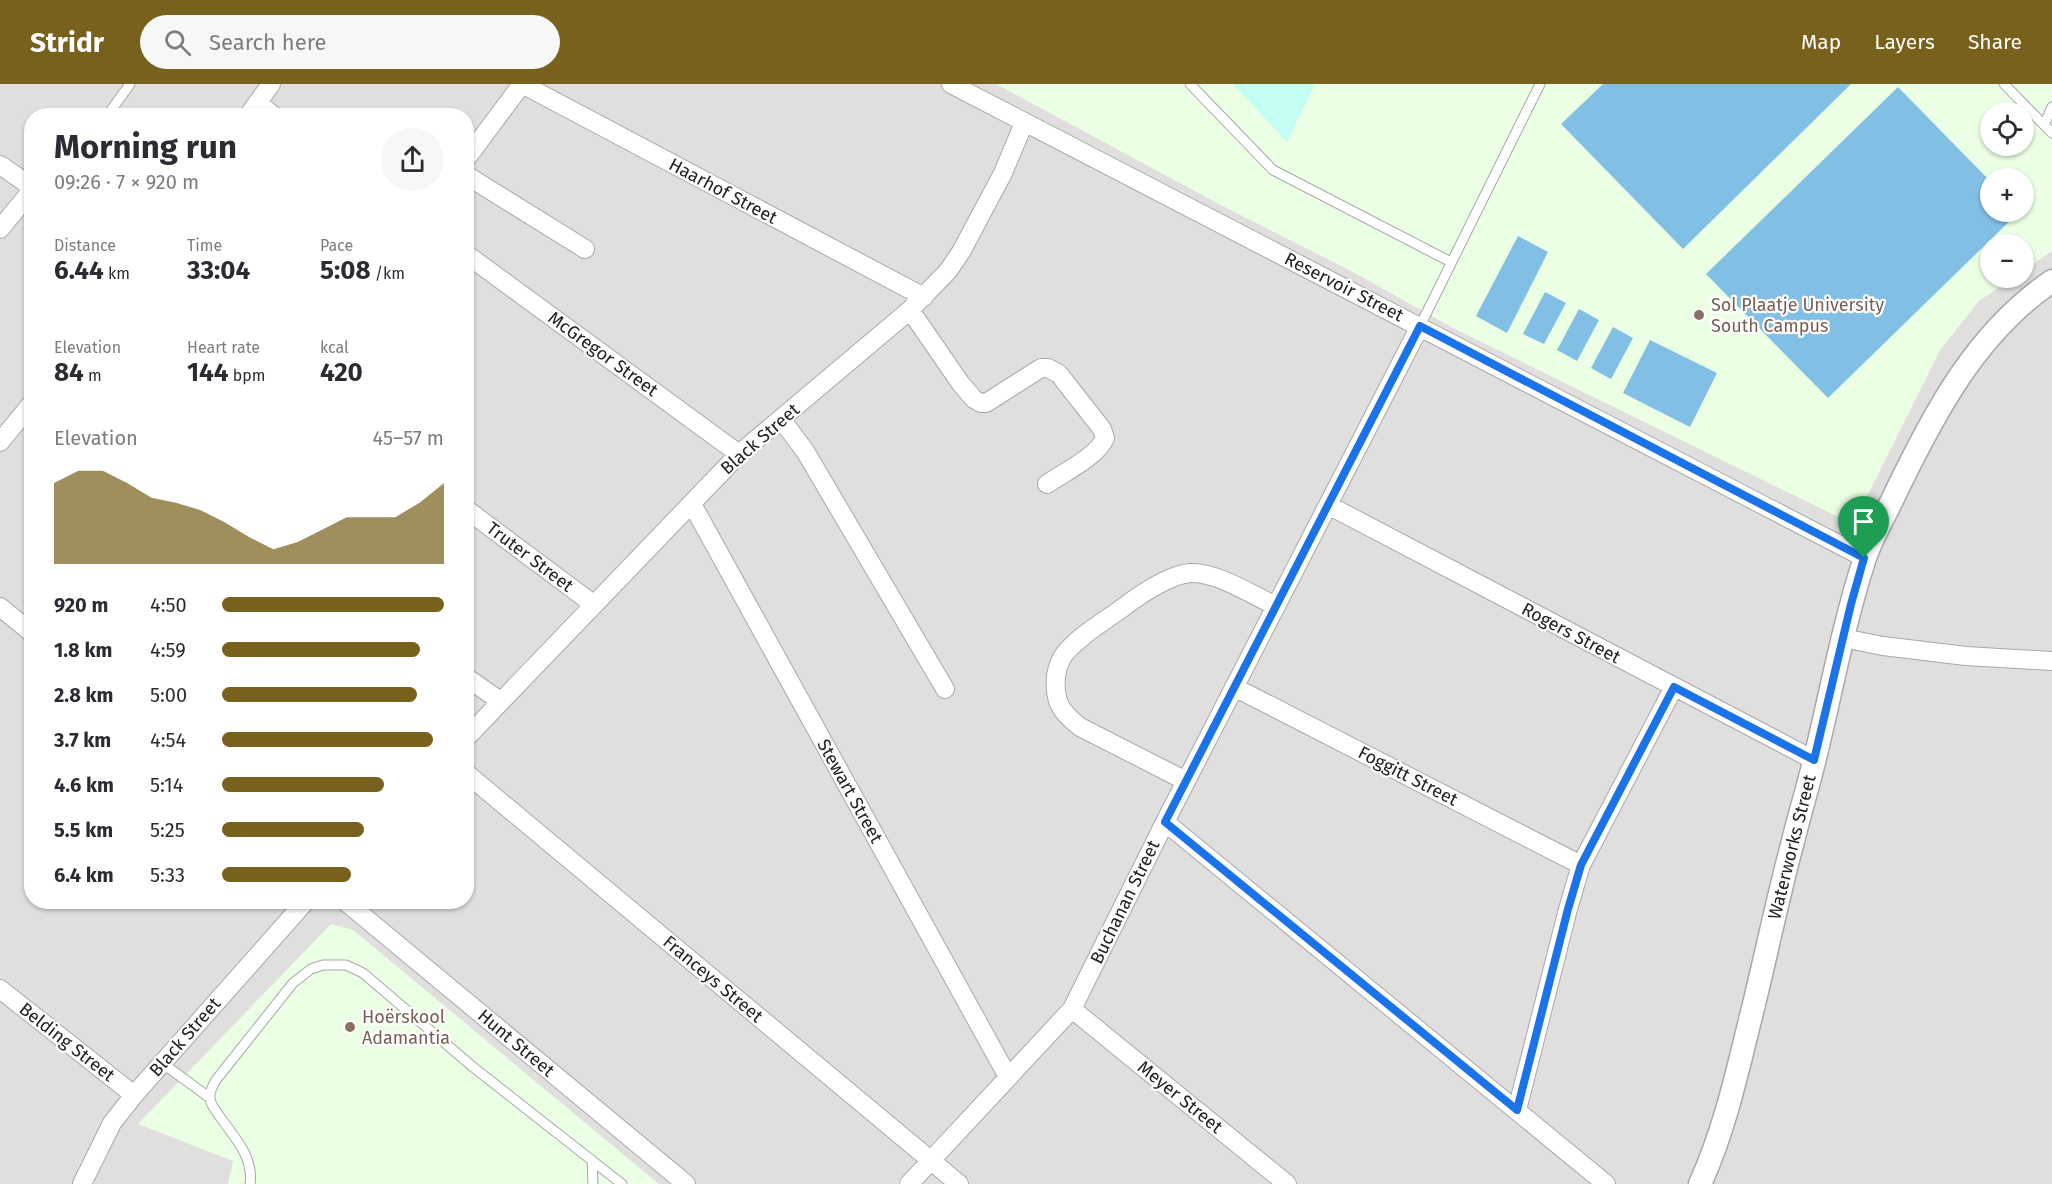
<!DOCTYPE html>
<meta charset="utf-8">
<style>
body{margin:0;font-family:"Fira Sans",sans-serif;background:#f7f7f7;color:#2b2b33;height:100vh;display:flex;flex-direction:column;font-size:22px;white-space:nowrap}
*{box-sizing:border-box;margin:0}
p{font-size:20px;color:#7c7c81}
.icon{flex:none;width:33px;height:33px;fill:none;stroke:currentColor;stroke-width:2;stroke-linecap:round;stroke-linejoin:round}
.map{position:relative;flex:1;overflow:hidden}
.sheet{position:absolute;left:24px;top:24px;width:450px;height:801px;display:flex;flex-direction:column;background:#fff;border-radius:24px;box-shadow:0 2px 4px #0004}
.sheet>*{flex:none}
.buttons{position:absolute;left:1980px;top:18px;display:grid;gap:12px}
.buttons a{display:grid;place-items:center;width:54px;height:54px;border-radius:50%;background:#fff;box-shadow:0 2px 4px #0004;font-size:30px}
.pin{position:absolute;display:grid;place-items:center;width:51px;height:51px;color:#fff;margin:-62px -26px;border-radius:50% 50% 50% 0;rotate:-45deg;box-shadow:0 0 6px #0007}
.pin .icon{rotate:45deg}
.round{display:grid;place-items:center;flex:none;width:63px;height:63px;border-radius:32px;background:#f7f7f7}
.summary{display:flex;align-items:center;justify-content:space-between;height:102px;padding:0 30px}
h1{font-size:33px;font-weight:700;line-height:45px}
.metrics{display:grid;grid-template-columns:repeat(3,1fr);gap:9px;height:102px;padding:6px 30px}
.metrics div{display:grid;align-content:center}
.metrics b{font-size:26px;font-weight:700}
.metrics small{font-size:16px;font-weight:400}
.metrics p{font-size:16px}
.chart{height:168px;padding:12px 30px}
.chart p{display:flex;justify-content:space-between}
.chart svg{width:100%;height:108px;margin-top:6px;fill:#77611c;opacity:.7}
ul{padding:0 30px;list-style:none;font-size:20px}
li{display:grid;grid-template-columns:96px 72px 1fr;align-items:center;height:45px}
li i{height:15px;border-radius:8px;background:#77611c}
header{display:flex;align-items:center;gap:36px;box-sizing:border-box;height:84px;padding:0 30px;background:#77611c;color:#fff}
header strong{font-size:28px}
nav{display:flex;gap:33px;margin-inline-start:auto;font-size:21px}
.search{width:420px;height:54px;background:#f7f7f7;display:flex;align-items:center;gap:15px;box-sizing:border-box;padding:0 21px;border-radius:33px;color:#7c7c81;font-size:22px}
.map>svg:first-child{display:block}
.residential{fill:#e0dfde;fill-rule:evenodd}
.education{fill:#eaffe4;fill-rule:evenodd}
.park{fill:#c4fdf4}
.pitch{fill:#82bfe5}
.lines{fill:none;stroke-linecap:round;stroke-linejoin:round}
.service-casing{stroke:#a8a8a8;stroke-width:11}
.minor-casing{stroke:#a8a8a8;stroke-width:20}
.tertiary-casing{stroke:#a8a8a8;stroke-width:25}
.service{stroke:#fff;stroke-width:9}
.minor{stroke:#fff;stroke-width:18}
.tertiary{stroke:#fff;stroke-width:22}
.route-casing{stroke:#fff;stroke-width:12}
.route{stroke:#1a73e8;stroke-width:8}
.education-dot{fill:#8d6e63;stroke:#fff;stroke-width:2}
.labels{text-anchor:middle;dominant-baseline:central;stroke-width:4.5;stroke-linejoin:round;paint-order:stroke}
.street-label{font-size:18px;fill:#212121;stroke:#fff}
.education-label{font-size:18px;fill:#785e54;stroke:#fff;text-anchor:start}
</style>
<header>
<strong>Stridr</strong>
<div class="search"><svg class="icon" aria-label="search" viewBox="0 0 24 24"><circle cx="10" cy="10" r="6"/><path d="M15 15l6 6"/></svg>Search here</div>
<nav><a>Map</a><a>Layers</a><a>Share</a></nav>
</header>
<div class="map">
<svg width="2052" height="1100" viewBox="0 0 2052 1100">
<rect width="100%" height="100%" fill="#eef2e8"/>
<path class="residential" d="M0 0H2052V1100H0ZM1990 28H2024V62H1990ZM32 32H466V818H32ZM1990 94H2024V128H1990ZM1990 160H2024V194H1990Z"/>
<path class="education" d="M996 0H2052V167L2024 187V160H1990V194H2014L1980 216 1940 266 1865 416 1840 434 1457 246 1351 187 1217 119ZM1990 28H2024V62H1990ZM1990 94H2024V128H1990Z
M331 840 353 846 659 1100H228L233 1077 138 1040Z"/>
<path class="park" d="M1233 0H1315L1287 58Z"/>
<path class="pitch" d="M1603 0H1851L1683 165 1561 40Z
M1898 3 1990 97V128H2019L1828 314 1706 190Z
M1518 152 1548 168 1507 249 1476 232Z
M1545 208 1566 219 1544 260 1523 250Z
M1579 225 1599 236 1577 277 1557 266Z
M1613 243 1633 254 1611 295 1591 284Z
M1650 256 1717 289 1690 343 1623 309Z"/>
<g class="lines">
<defs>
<path id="service" d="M1190 0 1273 86 1451 178
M2004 0 2052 49
M107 32 130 0
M2044 41 2052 23
M1420 242 1540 0
M162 979 210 1014
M592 1076 593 1100
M250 1100C254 1072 233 1052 218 1030 215 1026 210 1019 210 1014 209 1008 213 1001 216 996L293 899 311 885 323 881H346L363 889 473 983 622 1100"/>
<path id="minor" d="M522 0 924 213
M951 0 1865 474
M257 19 274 32
M248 32 271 0
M466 75 522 0
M0 81 32 103
M466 91 585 165
M0 145 32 106
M466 170 739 370
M910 226 961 300 974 315 981 319H986L1041 284H1048L1059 290 1102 345 1105 354C1098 372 1063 389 1047 400
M781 335 805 367 945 605
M0 358 32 319
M692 420 1008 993
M1328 421 1814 676
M466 425 593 520
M0 523 32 549
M1843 554 1883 562 1966 572 2052 577
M466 593 500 617
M1234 603 1581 781
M466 654 739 370 910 226 948 187 961 168 1003 89 1024 39
M466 689 959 1100
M1186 697 1080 643C1060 627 1054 618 1056 592 1057 584 1061 573 1067 567 1082 550 1103 538 1121 525 1138 512 1170 490 1191 489 1217 488 1252 511 1276 522
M1165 738 1606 1100
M346 818 686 1100
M0 905 134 1011
M1072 925 1287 1100
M1517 1026 1568 825 1581 781 1674 603
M82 1100 112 1039 134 1011 305 818
M909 1100 1072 925 1165 738 1420 242"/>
<path id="tertiary" d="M1700 1100C1726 1043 1739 980 1754 920 1767 867 1778 813 1792 761 1799 732 1808 703 1815 674 1831 609 1843 542 1864 477 1871 454 1885 432 1895 410 1934 329 1976 249 2052 197"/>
</defs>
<use href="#service" class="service-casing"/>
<use href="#minor" class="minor-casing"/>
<use href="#tertiary" class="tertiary-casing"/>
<use href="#service" class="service"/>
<use href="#minor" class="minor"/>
<use href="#tertiary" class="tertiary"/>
</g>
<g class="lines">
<defs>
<path id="route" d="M1420 242 1864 474 1851 520 1814 676 1674 603 1581 781 1568 825 1517 1026 1165 738Z"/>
</defs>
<use href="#route" class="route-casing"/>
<use href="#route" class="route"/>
</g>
<g class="education-dot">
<circle cx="1699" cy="231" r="6"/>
<circle cx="350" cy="943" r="6"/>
</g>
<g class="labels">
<g class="street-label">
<text transform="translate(723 107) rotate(28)">Haarhof Street</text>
<text transform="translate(1344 203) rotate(27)">Reservoir Street</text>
<text transform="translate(603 270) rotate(36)">McGregor Street</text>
<text transform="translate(760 355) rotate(-41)">Black Street</text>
<text transform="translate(530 473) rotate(37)">Truter Street</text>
<text transform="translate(1571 549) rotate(28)">Rogers Street</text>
<text transform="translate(1408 692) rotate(27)">Foggitt Street</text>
<text transform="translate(850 707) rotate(61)">Stewart Street</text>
<text transform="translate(1792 763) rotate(-76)">Waterworks Street</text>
<text transform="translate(1125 818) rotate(-64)">Buchanan Street</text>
<text transform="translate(713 895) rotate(40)">Franceys Street</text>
<text transform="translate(185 953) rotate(-49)">Black Street</text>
<text transform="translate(67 958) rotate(38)">Belding Street</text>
<text transform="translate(516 959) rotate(40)">Hunt Street</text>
<text transform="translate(1180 1013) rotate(39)">Meyer Street</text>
</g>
<g class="education-label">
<text x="1711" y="221">Sol Plaatje University<tspan x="1711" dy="21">South Campus</tspan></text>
<text x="362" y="933">Hoërskool<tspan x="362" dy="21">Adamantia</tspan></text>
</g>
</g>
</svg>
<div class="buttons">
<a><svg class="icon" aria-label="locate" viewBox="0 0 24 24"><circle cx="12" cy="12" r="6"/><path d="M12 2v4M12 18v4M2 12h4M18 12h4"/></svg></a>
<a>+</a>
<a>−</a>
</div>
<div class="pin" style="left:1864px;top:474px;background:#1e9e55"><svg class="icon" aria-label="arrive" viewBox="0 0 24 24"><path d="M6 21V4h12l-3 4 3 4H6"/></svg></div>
<section class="sheet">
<div class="summary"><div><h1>Morning run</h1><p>09:26 · 7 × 920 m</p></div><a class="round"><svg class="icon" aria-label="share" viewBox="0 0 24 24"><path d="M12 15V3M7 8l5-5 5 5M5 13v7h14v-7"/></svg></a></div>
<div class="metrics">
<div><p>Distance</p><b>6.44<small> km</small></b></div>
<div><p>Time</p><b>33:04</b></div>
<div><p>Pace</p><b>5:08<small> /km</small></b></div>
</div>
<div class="metrics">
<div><p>Elevation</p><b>84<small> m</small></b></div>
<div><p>Heart rate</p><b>144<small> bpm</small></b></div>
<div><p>kcal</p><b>420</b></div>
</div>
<div class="chart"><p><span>Elevation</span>45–57 m</p>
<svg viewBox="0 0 160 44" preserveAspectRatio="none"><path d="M0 44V11L10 6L20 6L30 11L40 17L50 19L60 22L70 27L80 33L90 38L100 35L110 30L120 25L130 25L140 25L150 19L160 11V44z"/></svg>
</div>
<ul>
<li><b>920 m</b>4:50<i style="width:100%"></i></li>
<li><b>1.8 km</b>4:59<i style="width:89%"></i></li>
<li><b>2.8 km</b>5:00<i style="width:88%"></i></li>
<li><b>3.7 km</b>4:54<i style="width:95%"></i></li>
<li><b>4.6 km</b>5:14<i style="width:73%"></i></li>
<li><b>5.5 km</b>5:25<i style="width:64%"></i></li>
<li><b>6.4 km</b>5:33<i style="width:58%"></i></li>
</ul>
</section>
</div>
